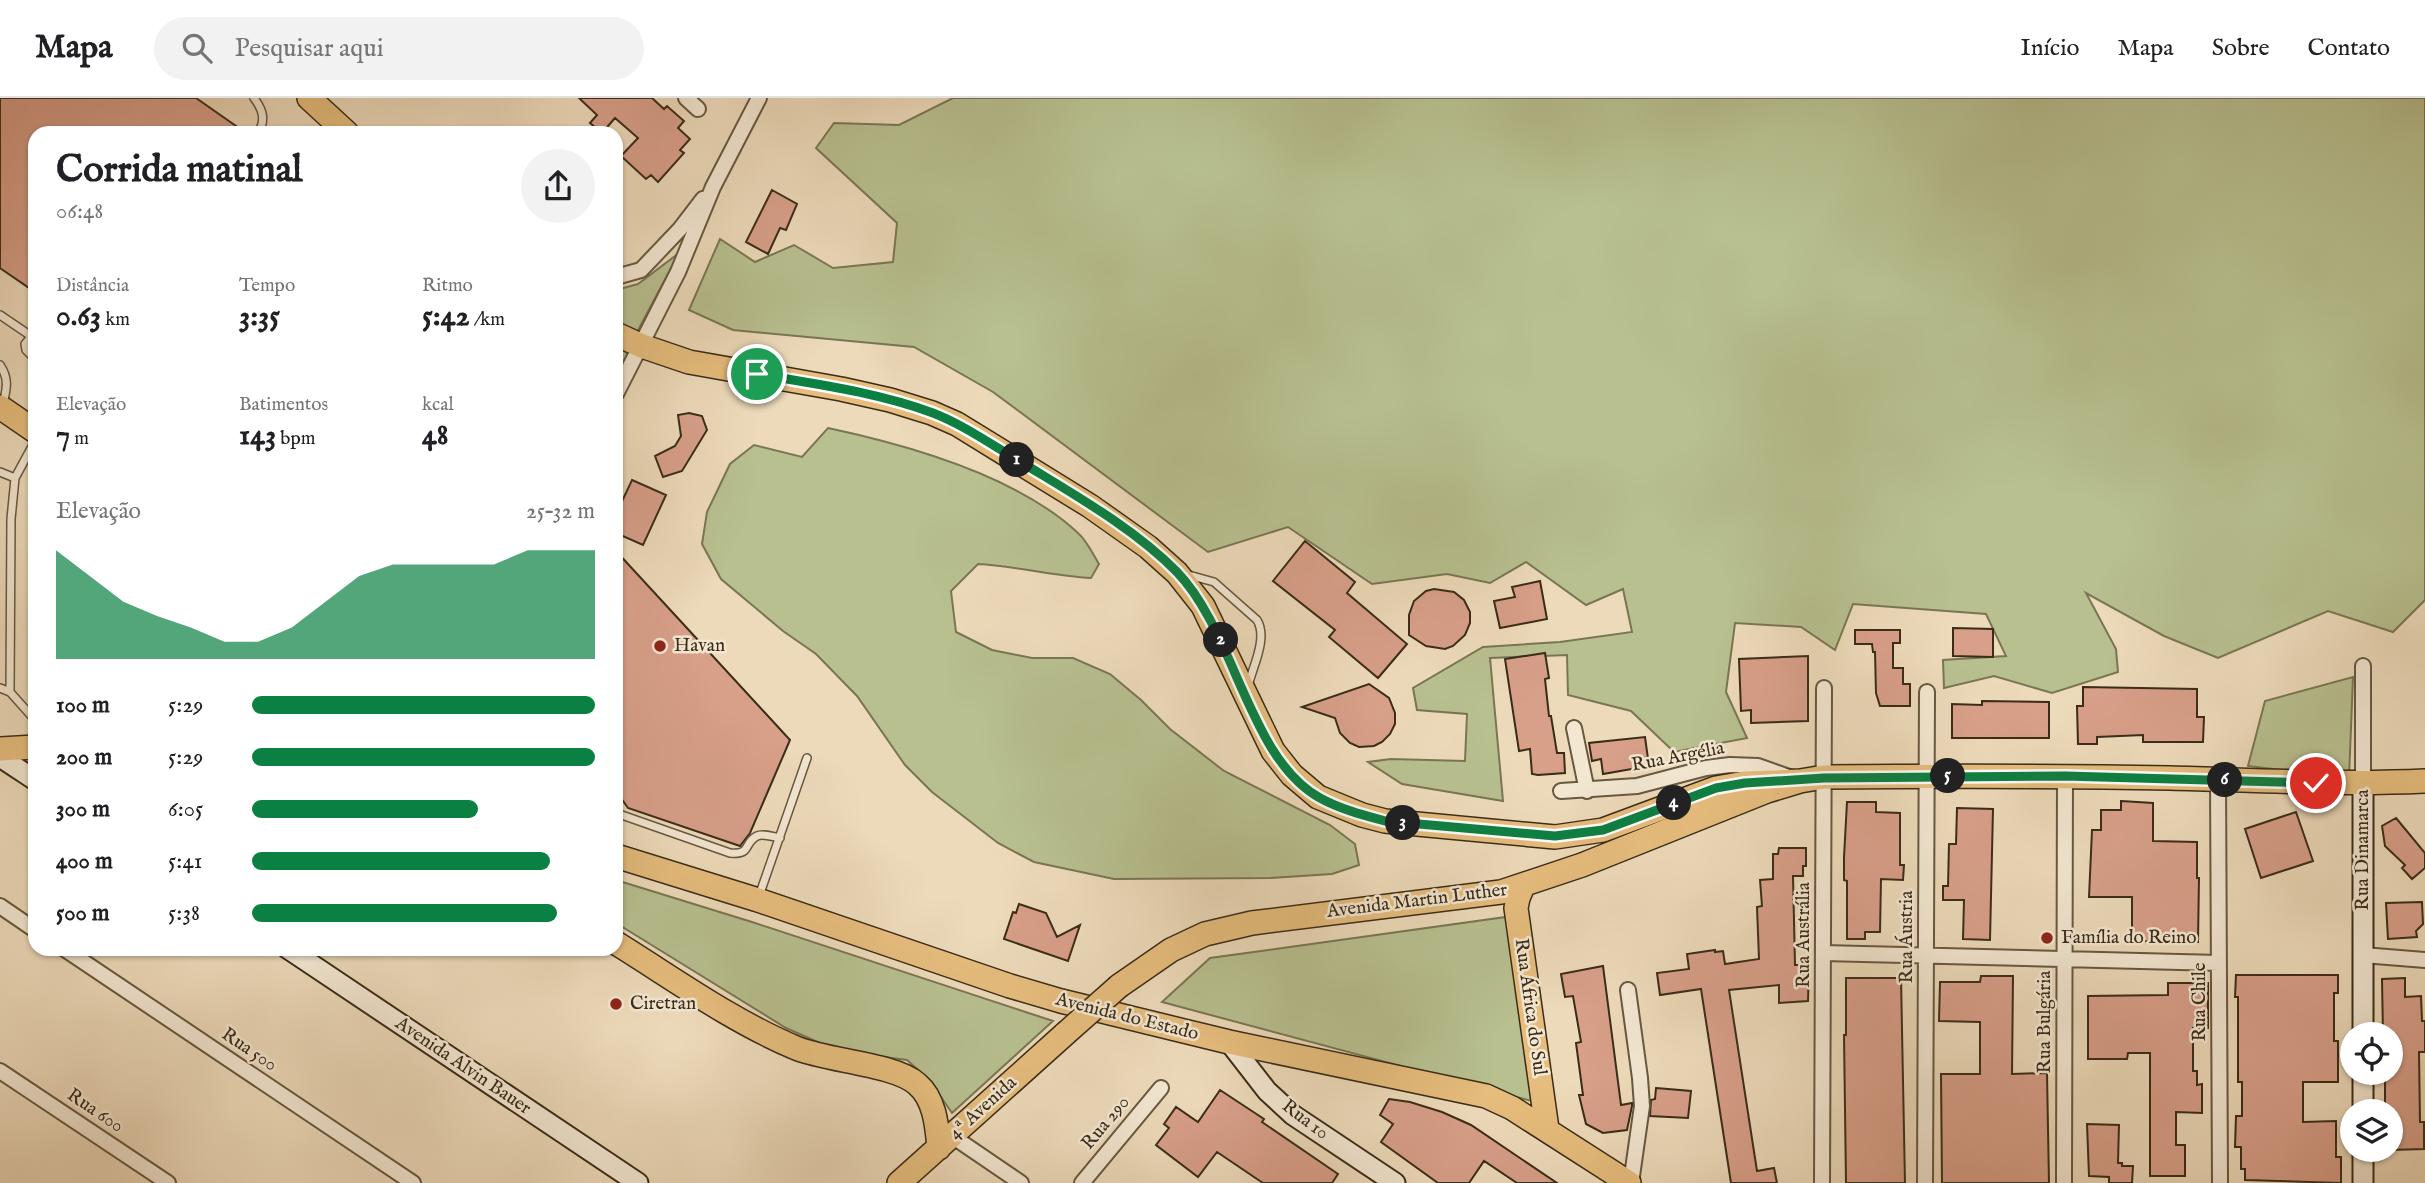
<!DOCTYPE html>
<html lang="pt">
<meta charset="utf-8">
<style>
body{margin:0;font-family:"IM FELL English",serif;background:#f2f2f2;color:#202124;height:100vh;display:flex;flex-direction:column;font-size:26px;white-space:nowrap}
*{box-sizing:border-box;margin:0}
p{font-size:23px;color:#757577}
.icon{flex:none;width:38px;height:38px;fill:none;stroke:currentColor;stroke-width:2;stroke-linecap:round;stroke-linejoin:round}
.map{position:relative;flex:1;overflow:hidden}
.drawer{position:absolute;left:28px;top:28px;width:595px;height:830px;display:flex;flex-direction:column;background:#fff;border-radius:21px;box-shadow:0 2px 5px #0004}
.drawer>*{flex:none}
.buttons{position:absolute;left:2340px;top:924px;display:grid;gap:14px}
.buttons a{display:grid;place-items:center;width:63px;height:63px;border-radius:50%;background:#fff;box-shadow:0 2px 5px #0004;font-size:35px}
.pin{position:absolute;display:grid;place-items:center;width:60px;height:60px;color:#fff;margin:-30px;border:4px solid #fff;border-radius:50%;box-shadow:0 2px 7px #0007}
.km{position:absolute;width:35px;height:35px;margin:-18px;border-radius:50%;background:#222;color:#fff;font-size:19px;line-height:35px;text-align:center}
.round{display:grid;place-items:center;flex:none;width:74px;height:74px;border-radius:37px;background:#f2f2f2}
.head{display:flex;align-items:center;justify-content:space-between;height:119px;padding:0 28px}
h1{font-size:38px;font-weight:700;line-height:52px}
.stats{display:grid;grid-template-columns:repeat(3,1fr);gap:10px;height:119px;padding:7px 28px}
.stats div{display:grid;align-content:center}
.stats b{font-size:30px;font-weight:700}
.stats small{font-size:19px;font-weight:400}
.stats p{font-size:19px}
.chart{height:196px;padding:14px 28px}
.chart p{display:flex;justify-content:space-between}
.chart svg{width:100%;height:126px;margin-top:7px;fill:#0b8043;opacity:.7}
ul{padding:0 28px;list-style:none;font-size:23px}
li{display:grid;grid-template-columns:112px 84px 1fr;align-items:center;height:52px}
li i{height:18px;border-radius:9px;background:#0b8043}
header{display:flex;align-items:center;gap:42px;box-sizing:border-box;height:98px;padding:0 35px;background:#fff;border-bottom:2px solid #e0e0e0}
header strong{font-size:33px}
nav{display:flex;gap:38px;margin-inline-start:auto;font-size:24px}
.search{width:490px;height:63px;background:#f2f2f2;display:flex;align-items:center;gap:18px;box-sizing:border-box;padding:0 24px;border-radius:38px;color:#757577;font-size:26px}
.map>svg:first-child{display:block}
.green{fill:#b8c090;stroke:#797654;stroke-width:2}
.building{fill:#d89f89;stroke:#3a2c18;stroke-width:2}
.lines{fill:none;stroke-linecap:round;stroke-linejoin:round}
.lane-casing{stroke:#675840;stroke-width:10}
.street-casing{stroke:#675840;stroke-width:18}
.secondary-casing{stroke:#3a2c18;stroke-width:23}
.primary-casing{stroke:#3a2c18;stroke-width:26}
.lane{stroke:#f3e7d2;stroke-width:7}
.street{stroke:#f3e7d2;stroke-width:14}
.secondary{stroke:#f3e7d2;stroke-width:19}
.primary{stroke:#e6bd7d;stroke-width:23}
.primary-bridge-casing{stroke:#3a2c18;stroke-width:26;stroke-linecap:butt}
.primary-bridge{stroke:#e6bd7d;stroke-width:23}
.route-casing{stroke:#fff;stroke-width:14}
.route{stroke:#0b8043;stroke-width:9}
.poi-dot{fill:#8f2418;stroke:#f3e7d2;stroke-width:2.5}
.labels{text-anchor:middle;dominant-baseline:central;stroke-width:5;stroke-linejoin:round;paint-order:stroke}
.poi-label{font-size:19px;fill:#3a2c18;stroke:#f3e7d2;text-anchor:start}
.street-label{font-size:19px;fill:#3a2c18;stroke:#f3e7d2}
</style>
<header>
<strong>Mapa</strong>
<div class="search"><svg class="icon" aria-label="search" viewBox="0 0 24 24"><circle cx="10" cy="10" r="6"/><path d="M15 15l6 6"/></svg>Pesquisar aqui</div>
<nav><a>Início</a><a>Mapa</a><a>Sobre</a><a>Contato</a></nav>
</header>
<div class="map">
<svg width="2425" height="1085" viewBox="0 0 2425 1085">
<rect width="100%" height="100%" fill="#eddaba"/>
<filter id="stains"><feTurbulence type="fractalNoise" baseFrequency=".00286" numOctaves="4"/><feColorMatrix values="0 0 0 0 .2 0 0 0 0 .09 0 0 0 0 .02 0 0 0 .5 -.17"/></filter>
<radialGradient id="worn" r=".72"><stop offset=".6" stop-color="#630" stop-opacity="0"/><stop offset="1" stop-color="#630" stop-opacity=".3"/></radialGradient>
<path class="green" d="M953 0H2425V502L2393 534 2328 513 2218 560 2164 538 2086 495 2116 551 2118 574 2052 595 1994 578 1944 590 1943 562 2006 558 1986 516 1853 506 1835 552 1801 529 1735 525 1726 594 1747 640 1674 654 1631 613 1568 597 1567 557 1490 560 1503 703 1402 686 1368 664 1391 661 1465 663 1467 616 1417 612 1413 590 1483 549 1560 544 1632 534 1623 491 1586 507 1526 464 1490 485 1447 476 1372 486 1288 429 1208 454 993 294 914 249 733 232 689 212 720 141 755 164 794 147 833 170 893 164 897 125 816 50 834 25 899 27Z
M679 155 635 238 616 230V192L638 186Z
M616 249 628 255 616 278Z
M828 330C908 347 1017 378 1078 435 1087 443 1093 456 1099 466L1091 480C1053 478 1016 468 978 466L951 493 956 534 992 552 1032 560H1073L1110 576 1141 602 1170 631 1224 673 1330 727 1355 746 1359 767 1332 776 1271 780 1114 781 1034 764 998 745 932 694 905 667 857 598 816 556 783 533 721 481 702 446 707 414 730 366 754 347 802 359Z
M2353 579 2349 680 2248 668 2265 603Z
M616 782 752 824 1053 923 952 1015 929 982 907 962 838 953 786 930 616 825Z
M1506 819 1535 1004 1162 904 1210 860Z"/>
<path class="building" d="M0 0H196L246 35H35V194L0 170Z
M579 0H652L664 11 667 8 684 23 678 30 690 41 680 52 684 55 658 84 651 77 646 81 621 58 638 40 615 20 602 35 590 25 597 17Z
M772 92 797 106 786 132 780 130 768 156 746 144Z
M689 315 702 318 707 332 682 373 663 379 655 358 675 348 681 338 678 317Z
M632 382 666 397 643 447 616 435V416Z
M1305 443 1355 484 1347 495 1407 546 1378 580 1329 539 1335 532 1273 483Z
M616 453 790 642 750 735 740 748 628 710 616 693Z
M1540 483 1547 521 1500 530 1494 503 1515 499 1512 489Z
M1434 491 1454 494 1464 502 1470 514V525L1465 537 1453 548 1445 551 1426 548 1409 537V517L1414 503 1426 493Z
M1953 530 1993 531V559L1953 558Z
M1855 532H1900V545H1893V570H1903V586H1910V608H1880L1876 595 1875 554H1873L1872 546H1855Z
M1545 555 1549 580 1545 581 1549 618H1551L1557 655H1564L1565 675 1538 677 1532 676 1530 651 1519 653 1505 561Z
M1808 558V623L1751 625V612L1741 613 1739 561Z
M1369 586 1389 600 1395 615V626L1390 636 1382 644 1374 648 1359 649 1350 645 1340 635 1335 620 1302 609Z
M2083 589 2197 591V619H2204L2203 644H2143V637L2097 639V646H2078L2077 608H2083Z
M1982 603 2049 604V640H1952V606L1982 607Z
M1645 639 1649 668 1603 676 1601 661 1592 663 1589 645Z
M2121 703 2153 705V743L2197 744V780H2199L2198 844 2132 843V799H2089L2092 732H2101V712H2121Z
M1847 704H1876V714L1900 715V767H1904L1903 782 1881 781 1880 834H1865V841H1847V783L1844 782V759Z
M1957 710 1993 711 1990 842 1963 841 1964 802H1943V788H1948L1949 746H1956Z
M2296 714 2313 763 2261 780 2245 731Z
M2396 720 2425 755V770L2412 781 2402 770 2405 767 2385 748 2382 728Z
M1779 750H1806V768H1803V778H1793L1795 867H1809L1808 903 1779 905V887L1729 892 1757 1073 1774 1070 1777 1085H1731L1701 891 1660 897 1657 875 1689 871 1687 856 1715 852V854L1723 853 1725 866 1759 861 1757 809 1762 808 1760 782 1773 781V756H1778Z
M2422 804 2423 826 2416 833 2417 839 2388 841 2386 805Z
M1019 806 1046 815 1057 839 1080 827 1068 863 1004 841 1013 814 1016 815Z
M1603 868 1621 1007 1632 1005V1008L1627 1032 1603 1035 1586 1026 1579 997H1583L1576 945 1581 944 1573 898 1565 899 1561 876Z
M2236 877H2338V895H2334V943H2338V984H2303V1024L2336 1023V1059H2341V1085L2245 1082V1071H2241V1049H2235L2236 1018H2242V984H2238V899H2235Z
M1981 878H2013L2012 976 2047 975 2049 1085H1942L1941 976H1980V924L1939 923 1940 884H1980Z
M1846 880H1901L1905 1085H1846L1844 937H1846Z
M2405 880V899L2421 898 2422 923H2425V954H2419L2420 1024H2424V1051L2390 1052V1013H2385V975H2390V936H2383L2382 881Z
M2168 885H2208V930H2193V973H2197V987L2202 986V1015L2176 1014V1047H2185V1078H2150V955H2128L2127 961H2088V898L2168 897Z
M1656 990 1691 993 1688 1020 1650 1018 1651 1002 1655 1001Z
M1220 992 1264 1021 1262 1024 1338 1076 1332 1085H1263L1217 1054 1198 1079 1156 1047 1169 1030 1164 1026 1176 1009 1198 1024Z
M1389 1001 1410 1004 1442 1014 1471 1027 1557 1085H1517L1484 1063 1469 1085H1438L1381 1044 1393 1026 1380 1017Z
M2087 1026 2119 1027 2118 1065H2122V1068H2133L2132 1085H2109V1079L2089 1078Z"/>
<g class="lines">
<defs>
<path id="lane" d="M254 0C263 12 266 22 258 35
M0 217 31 238
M35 234 25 246 26 252 35 261
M0 267C9 280 7 290 3 306
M0 374 15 380
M1185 476 1214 484 1257 522C1268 540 1253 568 1248 588
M0 590 10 594 35 622
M10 594 11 421 15 380 35 343
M616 715 730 755C752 757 743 745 757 738 763 735 773 739 780 740
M759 798 807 660"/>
<path id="street" d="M686 0 698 11
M616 179 641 172 680 131 703 101
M616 296 678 174 713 89 759 0
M1574 630 1587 693
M2218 681 2220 1085
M2363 686V568
M1561 693 1637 688 1706 670 1730 667 1758 668 1789 679
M0 808 35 832
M63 850 413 1085
M1823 855 2219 865
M2363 857 2425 862
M1628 892 1640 980 1642 1008 1631 1085
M0 973 168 1085
M952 1038 1021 1085
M1082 1085 1161 990
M1822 1085 1824 590
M1925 1085 1927 594
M2064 1085 2065 678"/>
<path id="secondary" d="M0 659 35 682
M2363 686V936
M287 850 638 1085
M1229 944 1267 993 1293 1017 1395 1085
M2363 1013V975
M2363 1085V1052"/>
<path id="primary" d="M309 0 347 35
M616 236 642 248 689 264 841 291 890 302 932 315 957 326 1090 408 1148 449 1177 475 1203 508 1273 653 1292 677 1318 699 1362 717 1385 723 1555 739 1603 732 1716 690 1745 685 1800 683
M0 309 35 333
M0 651 35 649
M616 758 758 802 1010 888 1061 903 1229 944 1486 998 1512 1010 1629 1085
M1523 788 1518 800 1516 810 1547 1031
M616 845C674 881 732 923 796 950 827 963 895 966 917 986 935 1001 937 1028 939 1050
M1119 888 1171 852 1205 836 1252 825 1501 794 1582 767 1767 693 1800 683 1824 679C1939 678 2055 678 2170 680 2255 682 2340 687 2425 683
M899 1085 1066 935"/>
</defs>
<use href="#lane" class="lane-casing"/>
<use href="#street" class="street-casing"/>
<use href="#secondary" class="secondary-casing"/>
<use href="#primary" class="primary-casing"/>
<use href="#lane" class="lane"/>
<use href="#street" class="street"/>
<use href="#secondary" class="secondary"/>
<use href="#primary" class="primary"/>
<defs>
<path id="primary-bridge" d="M1066 935 1119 888"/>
</defs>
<use href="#primary-bridge" class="primary-bridge-casing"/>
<use href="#primary-bridge" class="primary-bridge"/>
</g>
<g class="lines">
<defs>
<path id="route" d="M757 276C815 286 876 294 933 315 964 327 992 347 1021 364 1073 396 1134 430 1177 474 1235 534 1249 661 1320 700 1340 711 1363 717 1385 723L1555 738 1603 732 1716 690 1745 685 1824 680 2065 678 2316 685"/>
</defs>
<use href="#route" class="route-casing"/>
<use href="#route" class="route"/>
</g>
<g class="poi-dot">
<circle cx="660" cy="548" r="7"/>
<circle cx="2047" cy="840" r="7"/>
<circle cx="616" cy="906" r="7"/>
</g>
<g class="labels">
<g class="poi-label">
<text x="674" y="548">Havan</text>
<text x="2061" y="840">Família do Reino</text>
<text x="630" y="906">Ciretran</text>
</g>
<g class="street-label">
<text transform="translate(1678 659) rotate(-11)">Rua Argélia</text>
<text transform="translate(2363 752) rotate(-90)">Rua Dinamarca</text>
<text transform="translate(1417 803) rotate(-7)">Avenida Martin Luther</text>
<text transform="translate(1804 837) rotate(-90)">Rua Austrália</text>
<text transform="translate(1907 839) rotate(-90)">Rua Áustria</text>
<text transform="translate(2200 904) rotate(-90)">Rua Chile</text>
<text transform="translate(1530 909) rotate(82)">Rua África do Sul</text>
<text transform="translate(1127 919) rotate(14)">Avenida do Estado</text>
<text transform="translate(2045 924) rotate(-90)">Rua Bulgária</text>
<text transform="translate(249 952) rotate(34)">Rua 500</text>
<text transform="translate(463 968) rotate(34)">Avenida Alvin Bauer</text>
<text transform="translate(983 1010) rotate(-42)">4ª Avenida</text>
<text transform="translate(95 1013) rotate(34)">Rua 600</text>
<text transform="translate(1305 1022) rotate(37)">Rua 10</text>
<text transform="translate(1106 1025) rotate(-50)">Rua 290</text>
</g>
</g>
<rect width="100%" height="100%" filter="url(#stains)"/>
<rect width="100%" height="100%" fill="url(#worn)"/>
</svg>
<div class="buttons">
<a><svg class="icon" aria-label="locate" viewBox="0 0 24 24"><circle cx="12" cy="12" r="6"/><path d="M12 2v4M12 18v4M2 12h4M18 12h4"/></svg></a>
<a><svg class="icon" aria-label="layers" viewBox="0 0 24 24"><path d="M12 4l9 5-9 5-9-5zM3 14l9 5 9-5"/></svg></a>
</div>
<div class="pin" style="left:757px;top:276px;background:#1e9e55"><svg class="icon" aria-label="arrive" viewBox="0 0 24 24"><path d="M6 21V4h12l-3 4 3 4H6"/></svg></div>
<div class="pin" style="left:2316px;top:685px;background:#d93025"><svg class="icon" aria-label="check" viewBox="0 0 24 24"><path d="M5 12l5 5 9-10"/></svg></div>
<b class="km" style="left:1017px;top:362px">1</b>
<b class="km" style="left:1221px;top:542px">2</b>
<b class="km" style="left:1403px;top:725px">3</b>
<b class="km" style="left:1674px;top:705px">4</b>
<b class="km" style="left:1948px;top:678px">5</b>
<b class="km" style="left:2225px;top:682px">6</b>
<section class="drawer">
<div class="head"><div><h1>Corrida matinal</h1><p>06:48</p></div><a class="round"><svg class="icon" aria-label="share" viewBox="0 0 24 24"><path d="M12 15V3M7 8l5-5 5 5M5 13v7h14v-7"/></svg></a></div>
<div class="stats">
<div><p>Distância</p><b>0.63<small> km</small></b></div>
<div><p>Tempo</p><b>3:35</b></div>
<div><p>Ritmo</p><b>5:42<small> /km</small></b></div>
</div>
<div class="stats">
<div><p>Elevação</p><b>7<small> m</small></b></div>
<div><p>Batimentos</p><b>143<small> bpm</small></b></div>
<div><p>kcal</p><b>48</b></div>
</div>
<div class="chart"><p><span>Elevação</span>25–32 m</p>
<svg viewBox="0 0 160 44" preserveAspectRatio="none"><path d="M0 44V6L10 15L20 24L30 29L40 33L50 38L60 38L70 33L80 24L90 15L100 11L110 11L120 11L130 11L140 6L150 6L160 6V44z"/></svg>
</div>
<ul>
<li><b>100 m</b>5:29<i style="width:100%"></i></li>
<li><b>200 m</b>5:29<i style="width:100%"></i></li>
<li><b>300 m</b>6:05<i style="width:66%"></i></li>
<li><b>400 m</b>5:41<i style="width:87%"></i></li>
<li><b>500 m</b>5:38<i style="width:89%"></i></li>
</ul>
</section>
</div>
